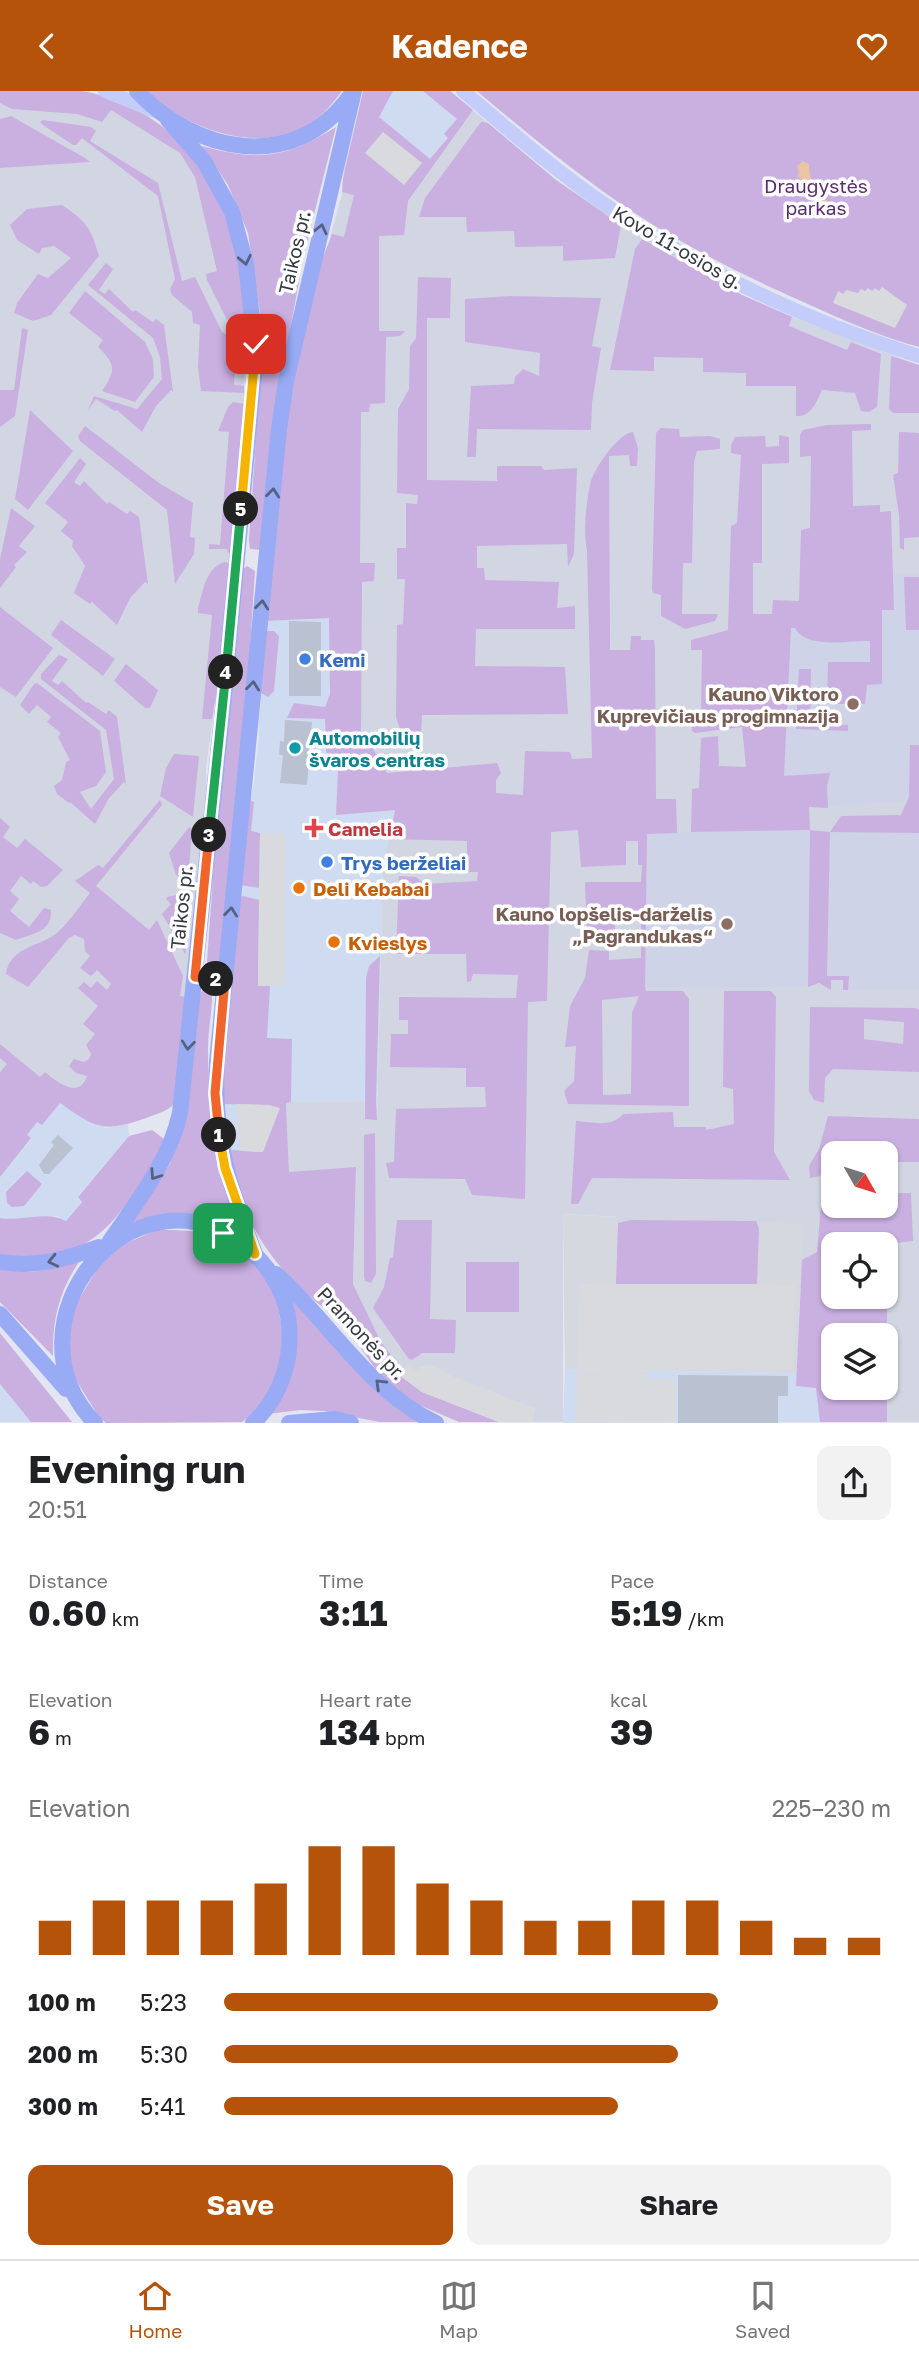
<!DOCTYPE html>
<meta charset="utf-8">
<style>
body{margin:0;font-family:"Golos Text",sans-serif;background:#f2f2f2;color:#202124;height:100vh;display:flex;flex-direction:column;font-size:26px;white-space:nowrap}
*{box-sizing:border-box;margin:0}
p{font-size:23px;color:#757577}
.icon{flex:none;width:38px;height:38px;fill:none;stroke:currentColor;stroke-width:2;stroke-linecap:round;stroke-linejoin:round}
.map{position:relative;height:1332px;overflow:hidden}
.side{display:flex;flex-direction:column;background:#fff;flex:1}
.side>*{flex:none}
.needle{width:46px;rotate:129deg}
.fabs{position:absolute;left:821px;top:1050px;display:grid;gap:14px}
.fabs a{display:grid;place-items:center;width:77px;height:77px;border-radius:14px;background:#fff;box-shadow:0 2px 5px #0004;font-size:35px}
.pin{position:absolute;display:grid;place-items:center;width:60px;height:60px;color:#fff;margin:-30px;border-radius:14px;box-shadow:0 4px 10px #0006}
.km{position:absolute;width:35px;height:35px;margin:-18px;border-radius:50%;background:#222;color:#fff;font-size:19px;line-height:35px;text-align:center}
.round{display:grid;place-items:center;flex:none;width:74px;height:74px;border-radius:14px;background:#f2f2f2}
.summary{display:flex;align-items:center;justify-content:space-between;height:119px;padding:0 28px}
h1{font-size:38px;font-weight:700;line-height:52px}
.figures{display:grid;grid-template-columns:repeat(3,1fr);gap:10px;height:119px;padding:7px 28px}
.figures div{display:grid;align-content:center}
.figures b{font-size:35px;font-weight:700}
.figures small{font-size:19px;font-weight:400}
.figures p{font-size:19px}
.chart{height:196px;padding:14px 28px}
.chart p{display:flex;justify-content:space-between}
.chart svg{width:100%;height:126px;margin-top:7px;stroke:#b45309;stroke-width:6}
.button{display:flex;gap:14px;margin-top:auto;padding:14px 28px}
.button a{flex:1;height:80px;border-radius:14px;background:#b45309;color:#fff;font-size:28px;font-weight:700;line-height:80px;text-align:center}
.button a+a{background:#f2f2f2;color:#202124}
ul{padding:0 28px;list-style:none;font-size:23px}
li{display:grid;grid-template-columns:112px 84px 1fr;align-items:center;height:52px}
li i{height:18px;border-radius:9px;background:#b45309}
header{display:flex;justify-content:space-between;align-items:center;height:91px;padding:0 28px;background:#b45309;color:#fff;font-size:32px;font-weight:700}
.tabs{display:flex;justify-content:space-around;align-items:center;height:98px;border-top:2px solid #e0e0e0;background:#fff;font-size:19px;color:#757577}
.tabs a{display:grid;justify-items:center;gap:4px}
.tabs .active{color:#b45309}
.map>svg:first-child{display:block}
.residential{fill:#d2d6e3;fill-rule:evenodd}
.commercial{fill:#cfdbf1}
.industrial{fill:#d5d9df}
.education{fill:#ced3e8}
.green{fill:#caafe1;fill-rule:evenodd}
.parking{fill:#d8dade}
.water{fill:#e8c5a4}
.building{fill:#bac1d0}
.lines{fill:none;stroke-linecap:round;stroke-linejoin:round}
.secondary{stroke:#c4cdf9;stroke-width:14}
.primary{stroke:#98abf4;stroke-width:16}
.oneway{stroke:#576080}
.split-1-casing{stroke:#fff;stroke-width:14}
.split-2-casing{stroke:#fff;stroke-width:14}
.split-3-casing{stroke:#fff;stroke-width:14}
.split-4-casing{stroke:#fff;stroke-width:14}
.split-5-casing{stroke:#fff;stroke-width:14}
.split-6-casing{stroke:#fff;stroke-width:14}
.split-1{stroke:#f5b400;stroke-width:9}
.split-2{stroke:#f0652b;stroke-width:9}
.split-3{stroke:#f0652b;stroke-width:9}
.split-4{stroke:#22a559;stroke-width:9}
.split-5{stroke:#22a559;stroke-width:9}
.split-6{stroke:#f5b400;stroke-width:9}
.shop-dot{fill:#3f7fe0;stroke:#fff;stroke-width:2.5}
.education-dot{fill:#8d6e63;stroke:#fff;stroke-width:2.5}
.culture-dot{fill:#0f9aa8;stroke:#fff;stroke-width:2.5}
.health-dot{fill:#e0444e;stroke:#fff;stroke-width:2.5}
.food-dot{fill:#e8710a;stroke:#fff;stroke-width:2.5}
.labels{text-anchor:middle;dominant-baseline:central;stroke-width:7;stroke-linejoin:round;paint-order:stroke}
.park-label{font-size:19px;fill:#5a2d6d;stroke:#fff}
.street-label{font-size:19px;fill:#343841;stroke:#fff}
.shop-label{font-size:19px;font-weight:bold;fill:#366cbe;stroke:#fff;text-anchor:start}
.education-label{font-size:19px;font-weight:bold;fill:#785e54;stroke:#fff;text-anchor:end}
.culture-label{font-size:19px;font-weight:bold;fill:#0d838f;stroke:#fff;text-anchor:start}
.health-label{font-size:19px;font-weight:bold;fill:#be3a42;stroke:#fff;text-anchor:start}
.food-label{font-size:19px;font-weight:bold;fill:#c56008;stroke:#fff;text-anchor:start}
</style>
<header><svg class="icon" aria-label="back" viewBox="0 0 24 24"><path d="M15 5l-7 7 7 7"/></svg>Kadence<svg class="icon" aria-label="heart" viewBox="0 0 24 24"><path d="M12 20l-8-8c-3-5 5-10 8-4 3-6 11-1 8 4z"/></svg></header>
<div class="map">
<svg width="919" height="1332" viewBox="0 0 919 1332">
<rect width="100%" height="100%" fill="#e3e6f0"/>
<path class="residential" d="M0 0H81L98 4 147 24 191 62 245 234 244 317 218 593 206 676 207 702 173 1015 165 1020 128 1033 31 1047 0 1086Z
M364 0H393L381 18 457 28 423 0H450L556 89 676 168 742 204 797 228 919 274V1331H820L800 1193 802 1133 757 1193H616L618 1126 563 1123V1331H499L399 1284 402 1278 381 1251 353 1193 356 1077 289 1081 286 1011 365 1010V1028L377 1029 383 771 395 720 374 722 275 432 316 186 328 155 342 103 344 76ZM833 1062H886V1115H833ZM833 1153H886V1206H833ZM833 1244H886V1297H833Z"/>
<path class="commercial" d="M393 0H423L457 28 445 43 448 46 430 68 379 26Z
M329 527 330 604 325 616 294 612 288 627 325 628 326 660 338 681 374 722 395 719 383 771 377 1029H365L364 1010 286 1011 233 1079 221 1022 247 721 254 692 259 644 258 620 266 530Z
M60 1012 87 1030 106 1037 128 1033 129 1045 78 1105 82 1110 66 1130 57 1125 11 1129 0 1127V1086L31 1048 27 1044 38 1030 42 1033Z
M565 1278 797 1282V1295L816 1296 820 1331 563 1332Z
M0 1293 28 1327 31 1331H0Z"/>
<path class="industrial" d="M563 1123 618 1126 617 1193H757L760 1132 803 1133 797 1282 565 1278Z"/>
<path class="education" d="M893 484H919V709L841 714H783L790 537 882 541V519L894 518Z
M810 739 808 893 800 896 645 897 647 742Z
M830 741 919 742V899H848V885H827Z"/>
<path class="green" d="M0 0C26 0 55 0 81 0 98 2 116 10 132 17 214 56 243 149 245 234L239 237 226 227 207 189 206 183 217 180 195 86 180 62 111 19 102 31 77 23 12 18 0 12Z
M148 0H342C330 17 313 34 293 42 246 58 180 35 148 0Z
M363 0H393L379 26 430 68 448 47 444 43 457 28 423 0H450L473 19 408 110 404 144 379 145V240H405L400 245 386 246 385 312 370 313 369 321H361L360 472H375L374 490 362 491 361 643 368 649 387 682 497 672 501 682 496 689V702L523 704 525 660 570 661 572 668 592 667 587 459C583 439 586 414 590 394 592 380 619 341 633 341L638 357 637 375H630L629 364 609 365 610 559H630L631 545H641V549H654L655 557 656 708H676L677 742 647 743 645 897 646 900H683L689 908V1015L568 1013 564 1000 574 990 576 955 565 956 570 915 585 887 589 859 609 860V869L641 867V825L615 824V847H587L585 791H641L642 774H638V750H626V774L581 776 578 739 551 741 547 910 528 911 525 1108 472 1104 465 1088 389 1087 386 1072 394 1071 396 1018 486 1016 485 996H466V977L390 976 391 943H408V929H399V906L516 907 518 884 473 883 471 890 467 891 466 863H396L399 785 416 786 425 793 477 790 478 781H467V750L389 748 395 719 336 724 338 681 326 660 325 628 287 627 294 612 325 616 330 603 329 527 266 530C277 415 286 300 315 188 319 173 327 158 332 143L344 146 354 104 342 101 343 88ZM639 905 632 922 631 1003 603 1004 602 909Z
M477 0H919V256C882 246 845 230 810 214 737 182 666 146 601 99 558 68 517 34 477 0Z
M11 25 85 67 90 71 0 77V28Z
M43 29 91 36 96 40 90 50 158 92 182 190 195 186 222 241 245 254V258L236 259 234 294 244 295V302L201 300 198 276 200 234 193 232 192 221 172 204 170 198 175 188 158 105 82 47 76 54H73L43 34 40 31Z
M481 31 488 32 556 89 621 134 615 167 563 170V155L515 156 514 140 467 141 466 126H419L425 107Z
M336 36 304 163 289 245 261 459 250 458 249 449 262 263 261 229 248 142 228 94 202 55C259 71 286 67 336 36Z
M62 114C87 131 91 137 99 165L51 224 33 230 14 222 17 212 38 183 48 187 71 167 54 155 42 157 39 163 17 149 10 134 27 118Z
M642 148 742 204 792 226 789 235 847 259 851 251 881 263 877 316 869 321 861 320 855 302 822 299C816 311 812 326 796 325V295H746V282L703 281V267L654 266V280L610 279 635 158Z
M106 172 113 178 99 199 105 203 109 198 133 221 135 219 153 231 156 228 164 234 173 301 171 299 156 315 142 341 117 319 115 320 96 308 88 319 94 305 137 318 162 288 160 266 153 247 88 194Z
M418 186 451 187 450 227H427V389L497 390V375H541L544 379 577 377 574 463 568 476 567 453 477 455V477H484L485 489 559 491 557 517 575 515V538H476L475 575 565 576 568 623 422 624 421 647H408L400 638 396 626 397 534 403 533 405 488H397V457H406V412L417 413 418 404 397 402 398 318 409 298 410 255 416 247Z
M85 200 145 251 153 268 154 286 135 311 102 300C116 280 116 273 98 256L103 249 69 222Z
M510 205 601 207 592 255 601 257 592 312 591 339 477 338 476 366H467L471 295 514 293 515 286 523 278 539 285 540 262 465 251V208Z
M22 237 28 239 15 325 0 336V299H14Z
M891 265 919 274V322H893L889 318Z
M233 311 244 313 231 461 228 462 227 458H209V453L220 454 229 341 218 340 228 316Z
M30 319 73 360 28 419 15 408Z
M871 333V339L852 340 853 415 880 414V421L891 420 894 519H882V593L867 594 865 613H827L828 571H870V550C850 549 806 559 795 537H791L784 685 830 682 827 695 828 717 809 716 810 739 830 741 841 725 901 724 909 706 910 654H919V742L830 741 827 885H849L848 899H843V889H831V899L819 892 808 896 810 739 691 741 692 698 699 697 701 647 718 645 719 675 746 676 742 636 695 642 692 640 691 620 701 619 702 559H691V549L728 539 731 435 737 432 741 364 731 362V354L735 346 765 345 766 356 779 355V344L789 346V372L762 373V472H753V523H772L773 509 799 510 801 439 810 437 811 365 800 366V344L803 339 827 334Z
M85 335 159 392 193 412 190 446 195 447 194 463 175 493 167 419 80 350 78 345Z
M661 337 679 338 680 346 710 345 720 348V358L697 360 694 371 692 472H683L682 523H718L715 530 685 538 661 525V504L653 502 652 498 656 342Z
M899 341 919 342V446L904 447V459L900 457 899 424 893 384 898 382Z
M80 367 86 373 74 391 80 395 84 390 107 413 109 411 127 423 130 420 139 426 148 493 145 491 130 507 117 534 92 511 90 513 74 502 85 475 72 455 73 450 61 440 68 431 45 412Z
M11 417 35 435 19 455 27 461 14 474 16 476 0 497V468Z
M226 471 230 474 218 593 212 628H202L212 524 198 522V517C203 501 206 474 226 471Z
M247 475 255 480 247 603 221 871 215 878H210L207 871 216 743 242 479Z
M904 486H919V539H906Z
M0 516 53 557 16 606 0 596Z
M61 529 115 568 103 585 51 544Z
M265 540H274L279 545 274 600 268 606 259 601Z
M59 564 68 568 52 590 58 594 62 590 86 612 88 611 106 623 109 619 117 626 126 693 124 691 109 707 95 733 70 711 69 712 57 703 54 695 62 689 66 671 70 669 58 646 61 642 47 631 51 626 37 614 29 623 20 614 34 593 37 592 100 640 106 681 96 695 80 701 91 718 114 688 106 639 41 588V583Z
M126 573 158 599 150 617H145L114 590Z
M799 578H811L810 633 848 634V640L796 638Z
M174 663 199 665 193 726 160 705 166 677Z
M160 709 162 714 96 795 149 839 157 829 183 885 180 905 187 906 175 1012C167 1020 157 1023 146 1027 103 1042 96 1037 60 1012L42 1034 37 1031 27 1044 31 1047 0 1086V981L7 973 0 967V953L40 986 45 981C57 991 79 1009 87 985L76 982 69 975 74 968 84 971 89 968 91 963 86 954 95 943 83 933 98 915 78 897 84 891 91 897 97 890 107 899 111 893 97 879 91 885 80 877 90 865 85 860 84 848 75 844 69 847 28 896 6 883C10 854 43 856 59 840 71 829 80 814 90 802L75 790 98 774 103 777Z
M251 710 254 711 251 740 260 742 259 797 240 794 247 721Z
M0 727 10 736 3 746 17 757 25 748 63 779 47 795 41 796 33 790 31 793 21 785 10 800 19 808 10 820 29 836 44 817 51 819C52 841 34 842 16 849L0 842Z
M189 736 192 738 188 791 176 784 169 762Z
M188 801 186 859 185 863 162 823 171 813 166 808 167 806Z
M243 805 259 809 258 895H270L267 947 292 948 291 1011 286 1012 289 1081 356 1076 353 1193 381 1251 402 1278 399 1284 422 1301 499 1331H459L417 1313 398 1301 379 1283 355 1249 359 1244 331 1214 325 1218C262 1168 239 1123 227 1043L231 1059 263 1061 269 1014 224 1013 222 992 239 807Z
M380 865 376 1010 377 1029 365 1028 366 887 369 875Z
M204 895 212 898C213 917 208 937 208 957 207 1020 217 1081 239 1141L216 1132 162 1125 131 1133 170 1073 182 1042 200 904Z
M724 900H771L776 906 774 1061 790 1089 592 1087 578 1113H571L576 1030C592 1031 612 1037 623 1023L673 1021 674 1036H706V1039L734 1033 733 998 723 996Z
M810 916 915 917 919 919V981L833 978 825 987 824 1012 814 1009 809 1000ZM864 928 904 931 903 953 864 948Z
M828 1025 919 1028V1071H886V1062H833V1072H827L820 1085 810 1087 809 1075 819 1058Z
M152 1039 164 1048 163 1059C118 1126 94 1179 0 1163V1127C21 1131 47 1119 66 1130L82 1111 78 1106 129 1045Z
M375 1042 376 1183 371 1192 365 1190 364 1185V1044Z
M27 1080 42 1093 24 1115 12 1116 7 1112 6 1101Z
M822 1102H833V1115H886V1102H911L913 1150 887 1153V1331H820L816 1297 796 1295 802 1169 817 1161ZM833 1153H886V1206H833ZM833 1244H886V1297H833Z
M397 1129H432L430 1228 456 1229 455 1262H422L412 1269 408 1267 373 1217 384 1196 390 1167 393 1166Z
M631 1129 756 1130 759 1138 757 1193H616L618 1132Z
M157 1139C185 1139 210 1139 234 1155 294 1195 299 1287 242 1331L106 1332 99 1326 71 1281 67 1228 108 1160Z
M79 1171C59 1200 52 1230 53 1265L0 1211V1179L34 1181Z
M466 1171H519V1221H466Z
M289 1206 390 1311 420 1331H379L325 1320 301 1319 268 1323 277 1310Z
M0 1242 72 1331H31L0 1293Z"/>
<path class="parking" d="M383 41 422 72 404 94 365 62Z
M882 196 907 214 895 237 833 212 838 200 843 203 846 199 858 202 861 198 865 200 868 197 872 200 875 197 879 200Z
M260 742H286L284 895H258Z
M236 1013 269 1014 280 1017 263 1061 241 1060 237 1042Z
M580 1193 794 1194 793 1279 577 1278Z
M408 1272 416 1280 419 1276 430 1273 454 1286 535 1317 532 1331H499L422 1301 399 1284Z
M577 1280H648V1288H676V1331H576Z"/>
<path class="water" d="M803 70 809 73C810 95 818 114 844 112L845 115 837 120 825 117 802 98 804 90 797 85 799 82 797 75Z"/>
<path class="building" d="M289 530 321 531V605H289Z
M285 629 312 631 307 694 280 692 283 664H279L280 650 284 651Z
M58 1044 73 1057 49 1083H44L39 1074 54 1054 51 1051Z
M678 1284 788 1285V1305H778V1332H678Z"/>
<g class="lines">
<path class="secondary" d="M105 0 155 20
M463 0C508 38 552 77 600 110 697 178 806 230 919 265"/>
<path class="primary" d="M137 0C195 62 294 83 350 5
M110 1150C138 1109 169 1071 180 1022L223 616 256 264 246 173 232 121 204 70 168 29
M255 1163C230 1097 212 1043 217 971L279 338 286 290 354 0
M0 1171C36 1177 66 1168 99 1156
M276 1183C331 1232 368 1300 436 1332
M0 1223 66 1298
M95 1332C0 1234 130 1067 244 1154 266 1171 283 1197 288 1225 294 1264 283 1304 253 1332
M289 1332 335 1328 351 1332"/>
</g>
<defs><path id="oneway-chevron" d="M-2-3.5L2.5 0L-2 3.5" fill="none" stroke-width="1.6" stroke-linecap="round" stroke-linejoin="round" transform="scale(1.75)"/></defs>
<g class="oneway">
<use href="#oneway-chevron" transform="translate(321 138) rotate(-77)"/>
<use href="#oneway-chevron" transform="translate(245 169) rotate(78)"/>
<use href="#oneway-chevron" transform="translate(273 402) rotate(-84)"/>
<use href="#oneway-chevron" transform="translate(262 514) rotate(-84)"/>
<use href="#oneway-chevron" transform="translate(253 595) rotate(-84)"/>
<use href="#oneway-chevron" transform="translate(231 821) rotate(-84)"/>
<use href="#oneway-chevron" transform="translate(188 954) rotate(96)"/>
<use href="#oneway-chevron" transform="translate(155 1084) rotate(124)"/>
<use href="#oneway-chevron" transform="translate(53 1170) rotate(167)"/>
<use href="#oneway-chevron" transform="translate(380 1293) rotate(-136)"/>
</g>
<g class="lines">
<defs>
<path id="split-1" d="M219 1044 225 1077 255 1163 223 1142"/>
<path id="split-2" d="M216 888 225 889 215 1002 219 1044"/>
<path id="split-3" d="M209 744 195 886 216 888"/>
<path id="split-4" d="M209 744 226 581"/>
<path id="split-5" d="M226 581 241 418"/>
<path id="split-6" d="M241 418 256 253"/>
</defs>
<use href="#split-1" class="split-1-casing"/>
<use href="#split-2" class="split-2-casing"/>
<use href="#split-3" class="split-3-casing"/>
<use href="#split-4" class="split-4-casing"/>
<use href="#split-5" class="split-5-casing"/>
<use href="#split-6" class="split-6-casing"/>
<use href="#split-1" class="split-1"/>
<use href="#split-2" class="split-2"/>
<use href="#split-3" class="split-3"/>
<use href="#split-4" class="split-4"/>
<use href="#split-5" class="split-5"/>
<use href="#split-6" class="split-6"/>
</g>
<g class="shop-dot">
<circle cx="305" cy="568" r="7"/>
<circle cx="327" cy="771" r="7"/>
</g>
<g class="education-dot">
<circle cx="853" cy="613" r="7"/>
<circle cx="727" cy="833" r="7"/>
</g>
<circle class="culture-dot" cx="295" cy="657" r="7"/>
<path class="health-dot" d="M310.5 726.5h7v7h7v7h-7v7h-7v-7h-7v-7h7z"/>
<g class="food-dot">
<circle cx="299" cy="797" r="7"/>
<circle cx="334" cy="851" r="7"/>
</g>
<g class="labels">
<g class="park-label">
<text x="816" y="94">Draugystės<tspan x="816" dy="22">parkas</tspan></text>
</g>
<g class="street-label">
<text transform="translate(678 156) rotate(30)">Kovo 11-osios g.</text>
<text transform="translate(294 161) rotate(-77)">Taikos pr.</text>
<text transform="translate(181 816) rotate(-84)">Taikos pr.</text>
<text transform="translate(362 1242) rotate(47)">Pramonės pr.</text>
</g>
<g class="shop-label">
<text x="319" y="568">Kemi</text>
<text x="341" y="771">Trys berželiai</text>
</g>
<g class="education-label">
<text x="839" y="602">Kauno Viktoro<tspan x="839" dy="22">Kuprevičiaus progimnazija</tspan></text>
<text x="713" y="822">Kauno lopšelis-darželis<tspan x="713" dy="22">„Pagrandukas“</tspan></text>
</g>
<g class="culture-label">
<text x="309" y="646">Automobilių<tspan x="309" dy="22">švaros centras</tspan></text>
</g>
<g class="health-label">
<text x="328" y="737">Camelia</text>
</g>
<g class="food-label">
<text x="313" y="797">Deli Kebabai</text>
<text x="348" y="851">Kvieslys</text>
</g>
</g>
</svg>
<div class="fabs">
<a><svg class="needle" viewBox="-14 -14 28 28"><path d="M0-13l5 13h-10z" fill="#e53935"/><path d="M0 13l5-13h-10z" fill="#757577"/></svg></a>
<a><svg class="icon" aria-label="locate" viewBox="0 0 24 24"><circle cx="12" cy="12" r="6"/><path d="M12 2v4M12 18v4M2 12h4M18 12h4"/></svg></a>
<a><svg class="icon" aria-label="layers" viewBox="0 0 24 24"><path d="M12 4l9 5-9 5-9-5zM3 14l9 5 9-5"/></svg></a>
</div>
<div class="pin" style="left:223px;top:1142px;background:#1e9e55"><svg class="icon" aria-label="arrive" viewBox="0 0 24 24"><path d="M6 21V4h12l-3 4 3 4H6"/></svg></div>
<div class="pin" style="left:256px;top:253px;background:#d93025"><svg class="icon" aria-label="check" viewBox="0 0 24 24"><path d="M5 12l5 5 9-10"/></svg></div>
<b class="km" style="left:219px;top:1044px">1</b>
<b class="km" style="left:216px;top:888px">2</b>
<b class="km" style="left:209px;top:744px">3</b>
<b class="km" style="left:226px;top:581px">4</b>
<b class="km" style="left:241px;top:418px">5</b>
</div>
<section class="side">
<div class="summary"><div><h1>Evening run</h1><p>20:51</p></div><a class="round"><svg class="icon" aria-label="share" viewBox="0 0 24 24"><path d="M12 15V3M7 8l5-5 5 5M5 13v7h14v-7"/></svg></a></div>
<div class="figures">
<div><p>Distance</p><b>0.60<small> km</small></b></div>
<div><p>Time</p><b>3:11</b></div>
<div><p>Pace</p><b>5:19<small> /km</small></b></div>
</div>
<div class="figures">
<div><p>Elevation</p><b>6<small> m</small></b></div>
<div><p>Heart rate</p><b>134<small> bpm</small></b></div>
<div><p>kcal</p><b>39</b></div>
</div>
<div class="chart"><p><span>Elevation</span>225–230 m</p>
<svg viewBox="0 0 160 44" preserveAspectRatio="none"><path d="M5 44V32M15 44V25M25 44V25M35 44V25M45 44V19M55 44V6M65 44V6M75 44V19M85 44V25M95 44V32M105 44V32M115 44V25M125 44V25M135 44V32M145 44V38M155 44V38"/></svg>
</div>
<ul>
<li><b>100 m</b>5:23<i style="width:74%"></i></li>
<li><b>200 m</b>5:30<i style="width:68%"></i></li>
<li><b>300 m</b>5:41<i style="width:59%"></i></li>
</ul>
<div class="button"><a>Save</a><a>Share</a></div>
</section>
<nav class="tabs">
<a class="active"><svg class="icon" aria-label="home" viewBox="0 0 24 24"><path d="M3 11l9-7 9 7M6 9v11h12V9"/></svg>Home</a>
<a><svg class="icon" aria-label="map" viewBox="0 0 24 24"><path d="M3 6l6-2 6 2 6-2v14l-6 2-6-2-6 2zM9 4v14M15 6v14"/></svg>Map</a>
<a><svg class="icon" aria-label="saved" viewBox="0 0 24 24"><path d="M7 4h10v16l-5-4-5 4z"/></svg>Saved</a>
</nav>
